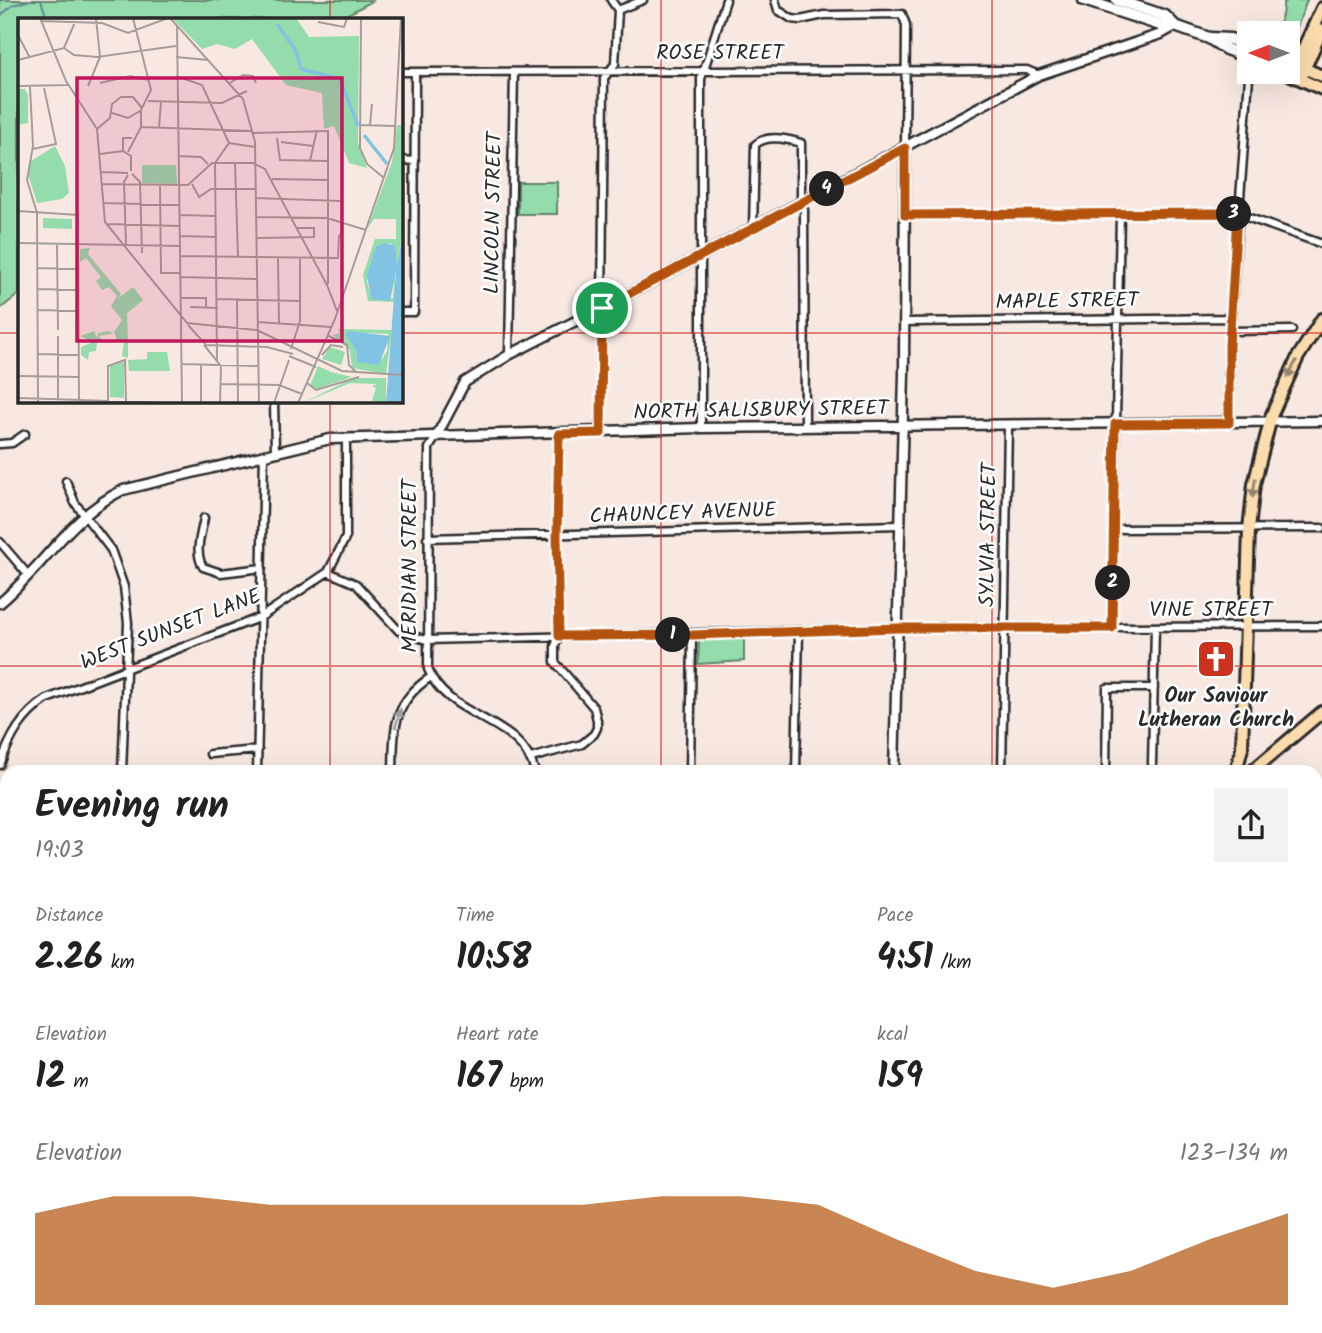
<!DOCTYPE html>
<meta charset="utf-8">
<style>
body{margin:0;font-family:Kalam,sans-serif;background:#f2f2f2;color:#222;height:100vh;display:flex;flex-direction:column;font-size:26px;white-space:nowrap}
*{box-sizing:border-box;margin:0}
p{font-size:23px;color:#767676}
.icon{flex:none;width:38px;height:38px;fill:none;stroke:currentColor;stroke-width:2;stroke-linecap:round;stroke-linejoin:round}
.map{position:relative;flex:1;overflow:hidden}
.side{position:absolute;left:0px;top:765px;width:1323px;height:569px;display:flex;flex-direction:column;background:#fff;border-radius:21px 21px 0 0;box-shadow:0 7px 28px #0002}
.side>*{flex:none}
.needle{width:46px;rotate:270deg}
.fabs{position:absolute;left:1237px;top:21px;display:grid;gap:14px}
.fabs a{display:grid;place-items:center;width:63px;height:63px;border-radius:0px;background:#fff;box-shadow:0 7px 28px #0002;font-size:35px}
.pin{position:absolute;display:grid;place-items:center;width:60px;height:60px;color:#fff;margin:-30px;border:4px solid #fff;border-radius:50%;box-shadow:0 2px 7px #0007}
.km{position:absolute;width:35px;height:35px;margin:-18px;border-radius:50%;background:#222;color:#fff;font-size:19px;line-height:35px;text-align:center}
.round{display:grid;place-items:center;flex:none;width:74px;height:74px;border-radius:0px;background:#f2f2f2}
.summary{display:flex;align-items:center;justify-content:space-between;height:119px;padding:0 35px}
h1{font-size:38px;font-weight:700;line-height:52px}
.figures{display:grid;grid-template-columns:repeat(3,1fr);gap:10px;height:119px;padding:7px 35px}
.figures div{display:grid;align-content:center}
.figures b{font-size:35px;font-weight:700}
.figures small{font-size:19px;font-weight:400}
.figures p{font-size:19px}
.chart{height:196px;padding:14px 35px}
.chart p{display:flex;justify-content:space-between}
.chart svg{width:100%;height:126px;margin-top:7px;fill:#b45309;opacity:.7}
.map>svg:first-child{display:block}
.built{fill:#f4d8ce}
.green{fill:#94dcab;stroke:#60846b;stroke-width:2}
.lines{fill:none;stroke-linecap:round;stroke-linejoin:round}
.stream{stroke:#5f8699;stroke-width:2}
.pedestrian-casing{stroke:#2b2b2b;stroke-width:10}
.minor-casing{stroke:#2b2b2b;stroke-width:11}
.tertiary-casing{stroke:#2b2b2b;stroke-width:13}
.secondary-casing{stroke:#2b2b2b;stroke-width:15}
.primary-casing{stroke:#2b2b2b;stroke-width:16}
.pedestrian{stroke:#fff;stroke-width:5}
.minor{stroke:#fff;stroke-width:6}
.tertiary{stroke:#fff;stroke-width:8}
.secondary{stroke:#fff;stroke-width:10}
.primary{stroke:#fcdcac;stroke-width:10}
.oneway{fill:#94846c}
.oneway2{fill:#a0a0a0}
.route-casing{stroke:#fff;stroke-width:14}
.route{stroke:#b45309;stroke-width:9}
.grid{fill:none;stroke:#d62828;stroke-width:2;stroke-opacity:0.55}
.labels{text-anchor:middle;dominant-baseline:central;stroke-width:5;stroke-linejoin:round;paint-order:stroke}
.street-label{font-size:21px;fill:#2b2b2b;stroke:#fff}
.poi-label{font-size:21px;font-weight:bold;fill:#2b2b2b;stroke:#fff}
.inset-river{fill:none;stroke:#82c2e2;stroke-width:3.5}
.inset-road{fill:none;stroke:#a69c99;stroke-width:2}
.view{fill:#c2185b;fill-opacity:0.15;stroke:#c2185b;stroke-width:3.5}
.inset-edge{fill:none;stroke:#2b2b2b;stroke-width:3.5}
</style>
<div class="map">
<svg width="1322" height="1333" viewBox="0 0 1322 1333">
<rect width="100%" height="100%" fill="#f8e8e2"/>
<filter id="ink" filterUnits="userSpaceOnUse"><feTurbulence type="fractalNoise" baseFrequency=".0143" numOctaves="2"/><feDisplacementMap in="SourceGraphic" scale="14" xChannelSelector="R" yChannelSelector="G"/><feConvolveMatrix kernelMatrix="1 2 1 2 8 2 1 2 1" color-interpolation-filters="sRGB"/></filter>
<g filter="url(#ink)">
<path class="built" d="M1322 812V1333H120L129 1326H1316V813Z"/>
<path class="green" d="M0 0H374L339 19H19V294L0 309Z
M1284 0H1307L1295 33 1289 40 1288 33H1277C1277 24 1285 14 1283 3L1286 1Z
M518 182H557V214H518Z
M744 638V661L698 664 699 639Z"/>
<g class="lines">
<path class="stream" d="M41 0 47 19
M0 16 13 5 30 0"/>
<defs>
<path id="pedestrian" d="M1316 1087H1322"/>
<path id="minor" d="M611 0 618 10 643 0
M775 0 778 10 792 19 800 20 824 15 902 14 906 25 905 148
M401 72 1027 70 1039 75
M401 160 415 161
M905 215 1222 213 1244 216 1322 244
M753 228 755 145C766 134 788 139 801 143V203L804 210 805 427
M401 312H414L415 72
M904 322 1231 318
M1230 331 1292 330
M509 355 514 72
M274 401 275 451
M1229 423V346L1250 64
M701 428V79L726 0
M601 433 604 78 615 64 618 10
M436 437 429 448 428 669C447 720 521 716 535 772
M0 444 12 443 25 434
M66 481 75 503 111 550 124 587 128 623 122 772
M204 518C201 535 194 552 203 567L221 573 262 568
M1113 529 1322 528
M427 538 899 525
M0 542 29 576
M328 572 356 584 399 631 426 640 898 628 1322 626
M1112 628 1120 214
M210 754 258 750
M531 758 582 744 594 734 597 728V720L594 708 555 662V646L559 636 557 536 559 434
M1152 764 1155 627
M0 765C10 737 22 715 47 699L261 617 328 572 346 537V439
M257 772 264 454
M393 772C394 730 392 702 431 677
M690 772 692 635
M796 772 799 630
M1002 772 1008 425
M1106 772 1107 688H1154
M1316 809H1322
M0 970 7 969
M0 1004 7 981
M0 1156 7 1179
M0 1262 7 1265
M686 1333 704 1330 1322 1327"/>
<path id="tertiary" d="M436 437 465 382 509 355 648 284 1039 75 1161 34 1175 26
M0 603C43 567 71 515 123 490L330 439 701 428 1322 421
M894 772 904 373 905 148
M0 836H7
M836 1333 837 1326"/>
<path id="secondary" d="M1084 0 1160 25 1175 26 1209 38 1226 49 1250 58
M1117 0 1165 16 1175 26
M1210 38 1230 39 1250 47"/>
<path id="primary" d="M1322 8 1291 75 1322 89
M1299 66 1322 76
M1300 79 1322 30
M1236 772 1242 748 1249 529 1254 484 1272 414 1298 357 1322 319
M1251 772 1322 712
M101 1333 110 1326"/>
</defs>
<use href="#pedestrian" class="pedestrian-casing"/>
<use href="#minor" class="minor-casing"/>
<use href="#tertiary" class="tertiary-casing"/>
<use href="#secondary" class="secondary-casing"/>
<use href="#primary" class="primary-casing"/>
<use href="#pedestrian" class="pedestrian"/>
<use href="#minor" class="minor"/>
<use href="#tertiary" class="tertiary"/>
<use href="#secondary" class="secondary"/>
<use href="#primary" class="primary"/>
</g>
<defs><path id="oneway-solid" d="M-6-.8H1V-3.2L6.5 0L1 3.2V.8H-6Z" transform="scale(1.75)"/></defs>
<g class="oneway">
<use href="#oneway-solid" transform="translate(1292 369) rotate(117)"/>
<use href="#oneway-solid" transform="translate(1254 488) rotate(98)"/>
</g>
<use class="oneway2" href="#oneway-solid" transform="translate(398 718) rotate(-74)"/>
</g>
<g class="lines" filter="url(#ink)">
<defs>
<path id="route" d="M905 148V215L1222 213 1237 215 1229 346V423L1115 424 1112 628H898L692 635 559 636 557 536 559 434 601 433 602 308Z"/>
</defs>
<use href="#route" class="route-casing"/>
<use href="#route" class="route"/>
</g>
<path class="grid" d="M330 0V19M661 0V772M992 0V772M0 333H19M401 333H1322M330 401V772M0 666H1322M0 1000H7M1316 1000H1322M330 1326V1333M661 1326V1333M992 1326V1333"/>
<defs>
<symbol id="church-square" viewBox="-11 -11 22 22"><rect x="-9" y="-9" width="18" height="18" rx="4" fill="#c8321e" stroke="#fff"/><path d="M-1.2-6h2.4v3.5h3.3v2.4h-3.3V6h-2.4V-.1h-3.3v-2.4h3.3Z" fill="#fff"/></symbol>
</defs>
<g fill-rule="evenodd">
<use href="#church-square" x="1194" y="637" width="44" height="44"/>
</g>
<g class="labels">
<g class="street-label">
<text x="720" y="53">ROSE STREET</text>
<text transform="translate(494 213) rotate(-89)">LINCOLN STREET</text>
<text transform="translate(1067 302) rotate(-1)">MAPLE STREET</text>
<text transform="translate(761 411) rotate(-1)">NORTH SALISBURY STREET</text>
<text transform="translate(683 514) rotate(-2)">CHAUNCEY AVENUE</text>
<text transform="translate(989 535) rotate(-89)">SYLVIA STREET</text>
<text transform="translate(410 566) rotate(-90)">MERIDIAN STREET</text>
<text x="1211" y="610">VINE STREET</text>
<text transform="translate(171 630) rotate(-21)">WEST SUNSET LANE</text>
</g>
<g class="poi-label">
<text x="1216" y="696">Our Saviour<tspan x="1216" dy="24">Lutheran Church</tspan></text>
</g>
</g>
<g transform="translate(18 18)">
<rect width="385" height="385" fill="#f8e8e2"/>
<path d="M154 0H278L291 19 341 18 340 125 349 150 331 145 316 108 306 111 304 75 268 67 234 21 217 31 199 26 184 31ZM0 71H7L10 77V105L0 107ZM379 107H384L385 118V213L379 247 373 225 358 228 349 263 353 281 375 280 377 251V284L350 283 345 257 357 221H378V201H356L349 211 374 144ZM37 128 47 148 51 175 44 181 19 185 10 156 13 143ZM124 147H158L159 166 124 165ZM25 200 54 201V211L25 210ZM72 230 70 236 103 276 99 281 115 269 125 282 109 295 110 323H117L110 324V340L104 338 106 323 99 322 96 314 104 302 93 288 99 278 91 269 84 272 78 263 83 259 68 240 62 244V231ZM320 311 374 312 368 356 334 350 332 332 315 317 322 315ZM329 314 370 316 369 333 364 341 339 344 338 331ZM76 313 79 320 80 315 90 313 96 315 81 318 85 323 79 324 78 333 71 334 70 342 63 337V329L75 324 62 318ZM312 329 327 334 323 347 304 341ZM129 334H149L152 353H111L110 342 129 341ZM106 344V380L92 379V348ZM300 348 313 354 334 359 298 371 292 368ZM335 360H368V385L354 383 358 370 354 368 359 366 332 365 285 385Z" fill="#94dcab" fill-rule="evenodd"/>
<path d="M385 216V385H368L378 253 372 283 353 281 349 257 358 228 368 225 377 228 379 247ZM331 313 372 318 361 347 339 344 338 331 327 316Z" fill="#82c2e2"/>
<path class="inset-river" d="M259 6 278 33 283 51 322 61 340 108M346 117 369 146"/>
<path class="inset-road" d="M22 0 48 63 79 111 87 204 169 305 239 312 324 353 385 357M152 0 225 81 237 124 241 385M343 0 342 130 349 146 366 160M23 3 84 5 110 15 150 0M300 4 326 9 329 0M159 8 164 385M0 17 12 40M46 30 57 4M158 39 190 42M0 42 46 30 56 37 79 39 158 28M158 58 184 67 211 125 237 129M82 65 112 58 131 62M210 66 225 57 235 58 238 65M0 68 50 67M70 68 82 39 78 0M12 69 15 128 9 162 19 195 20 385M130 83 204 85 229 73M94 95 110 100 122 93M343 107 377 108M352 107 354 86M123 109 234 113M141 110 143 83M79 111 92 100 94 86 103 79H115L124 90M235 115 310 113V266M259 120 262 142 310 143M263 124 295 128M15 131 38 126 26 70M105 133 113 138V153M105 133V120H114M110 134 123 109V92L133 72 115 0M82 136 105 133M160 138 183 139 190 146M292 143 299 112M217 145 220 239M83 154 110 155M114 156 122 164 124 235M254 161 310 162M84 166 170 167 194 145H235L247 151 309 267 319 293M174 166 181 179 193 171H238M142 167 143 255H163M238 180 322 183M85 185 161 187M0 193 60 197 61 382M162 197 198 198M239 199 309 200 348 212M89 206 162 208M162 218 199 219M239 220 296 219V210H279M0 225 163 228M39 226 40 312M108 227 106 164 110 157M163 238 320 240 321 218 325 214M260 240 261 305M20 250 60 251M163 259 240 261M20 271 60 272M163 280H188V290M199 281 282 283M219 282 220 385M172 289 200 290M20 292 60 293M240 304 313 309M170 307 188 327 249 329 275 336M309 317 329 327 331 347 339 355M40 318V381M186 327 203 348 202 385M273 331 282 303V240M20 336 61 337M304 337 313 327 325 329M271 338 298 349M199 343 197 145 211 125M164 346 241 348M0 358 61 359M289 365 298 372 341 359M202 366 261 367 284 376M0 380 64 382M61 382 149 385M90 383V348L107 342 108 384M183 385V346M256 385 271 342M280 385 317 301 376 130 383 0"/>
<path class="view" d="M59 60H324V323H59Z"/>
<rect width="385" height="385" class="inset-edge"/>
</g>
</svg>
<div class="fabs">
<a><svg class="needle" viewBox="-14 -14 28 28"><path d="M0-13l5 13h-10z" fill="#e53935"/><path d="M0 13l5-13h-10z" fill="#767676"/></svg></a>
</div>
<div class="pin" style="left:602px;top:308px;background:#1e9e55"><svg class="icon" aria-label="arrive" viewBox="0 0 24 24"><path d="M6 21V4h12l-3 4 3 4H6"/></svg></div>
<b class="km" style="left:673px;top:635px">1</b>
<b class="km" style="left:1113px;top:583px">2</b>
<b class="km" style="left:1234px;top:214px">3</b>
<b class="km" style="left:827px;top:189px">4</b>
<section class="side">
<div class="summary"><div><h1>Evening run</h1><p>19:03</p></div><a class="round"><svg class="icon" aria-label="share" viewBox="0 0 24 24"><path d="M12 15V3M7 8l5-5 5 5M5 13v7h14v-7"/></svg></a></div>
<div class="figures">
<div><p>Distance</p><b>2.26<small> km</small></b></div>
<div><p>Time</p><b>10:58</b></div>
<div><p>Pace</p><b>4:51<small> /km</small></b></div>
</div>
<div class="figures">
<div><p>Elevation</p><b>12<small> m</small></b></div>
<div><p>Heart rate</p><b>167<small> bpm</small></b></div>
<div><p>kcal</p><b>159</b></div>
</div>
<div class="chart"><p><span>Elevation</span>123–134 m</p>
<svg viewBox="0 0 160 44" preserveAspectRatio="none"><path d="M0 44V12L10 6L20 6L30 9L40 9L50 9L60 9L70 9L80 6L90 6L100 9L110 21L120 32L130 38L140 32L150 21L160 12V44z"/></svg>
</div>
</section>
</div>
